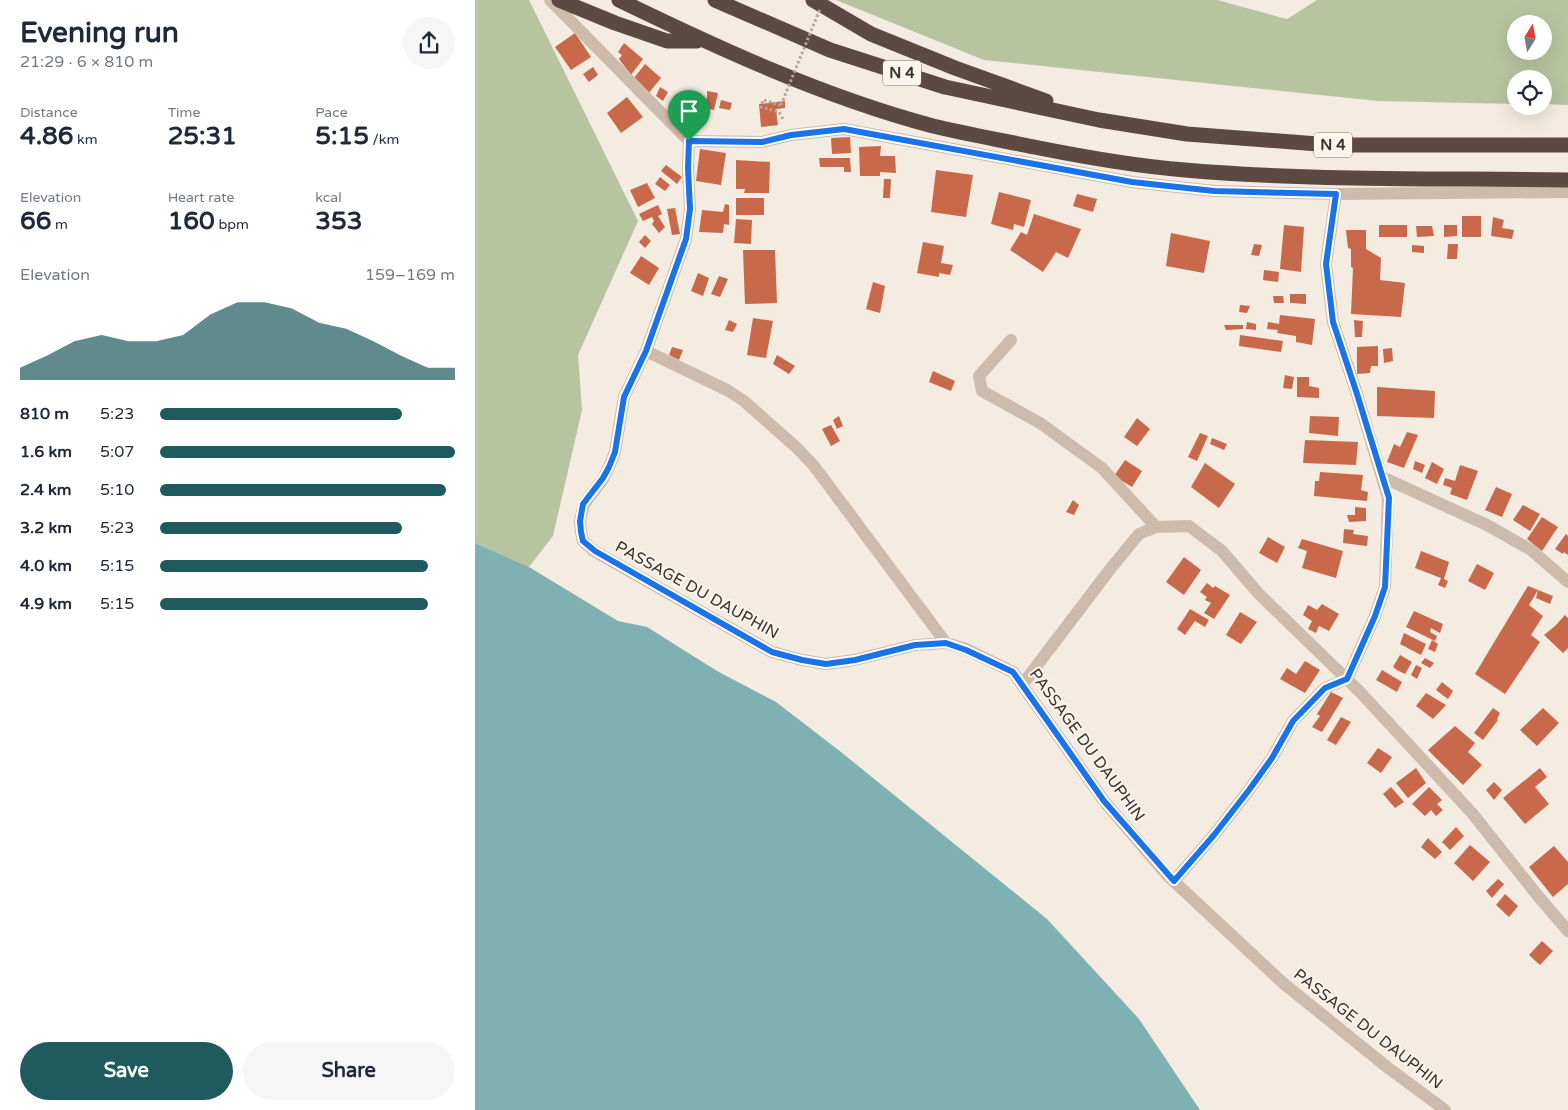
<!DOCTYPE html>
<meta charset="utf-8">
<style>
body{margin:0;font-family:"Varela Round",sans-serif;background:#f6f6f7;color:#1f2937;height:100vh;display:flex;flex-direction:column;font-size:19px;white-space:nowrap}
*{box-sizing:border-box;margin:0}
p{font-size:16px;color:#747a83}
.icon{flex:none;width:28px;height:28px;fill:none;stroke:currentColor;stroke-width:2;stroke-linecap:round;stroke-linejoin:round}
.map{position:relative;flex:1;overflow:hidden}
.sheet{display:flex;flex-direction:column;background:#fff;width:475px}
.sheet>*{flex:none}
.needle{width:32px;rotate:11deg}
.buttons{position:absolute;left:1032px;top:15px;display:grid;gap:10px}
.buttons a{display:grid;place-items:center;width:45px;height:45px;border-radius:50%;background:#fff;box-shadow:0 5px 20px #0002;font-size:25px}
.pin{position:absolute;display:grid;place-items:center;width:42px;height:42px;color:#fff;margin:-51px -21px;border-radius:50% 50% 50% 0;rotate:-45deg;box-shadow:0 0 5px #0007}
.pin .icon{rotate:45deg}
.round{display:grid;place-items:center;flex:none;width:52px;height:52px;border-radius:26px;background:#f6f6f7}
.summary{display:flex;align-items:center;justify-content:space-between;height:85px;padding:0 20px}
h1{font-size:28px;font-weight:800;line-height:38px}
.stats{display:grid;grid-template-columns:repeat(3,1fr);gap:8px;height:85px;padding:5px 20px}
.stats div{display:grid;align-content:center}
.stats b{font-size:25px;font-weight:800}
.stats small{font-size:14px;font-weight:400}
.stats p{font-size:14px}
.chart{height:140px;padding:10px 20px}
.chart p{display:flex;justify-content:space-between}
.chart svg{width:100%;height:90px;margin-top:5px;fill:#1f5a5e;opacity:.7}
.cta{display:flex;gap:10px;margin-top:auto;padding:10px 20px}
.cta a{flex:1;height:58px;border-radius:30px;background:#1f5a5e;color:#fff;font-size:20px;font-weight:800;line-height:58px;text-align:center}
.cta a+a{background:#f6f6f7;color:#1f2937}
ul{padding:0 20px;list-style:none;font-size:16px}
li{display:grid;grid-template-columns:80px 60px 1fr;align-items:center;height:38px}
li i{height:12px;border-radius:6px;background:#1f5a5e}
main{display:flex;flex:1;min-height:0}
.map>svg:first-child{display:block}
.green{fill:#b8c4a0;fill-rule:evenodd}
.water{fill:#7fb0b2}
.building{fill:#c8694b}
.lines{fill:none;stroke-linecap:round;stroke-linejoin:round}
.path{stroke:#b9a596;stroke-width:3;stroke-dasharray:2.5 2.5;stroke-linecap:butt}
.minor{stroke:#cdbbac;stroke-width:12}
.highway{stroke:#5c4a42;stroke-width:15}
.path-bridge{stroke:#b9a596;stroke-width:3;stroke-dasharray:2.5 2.5;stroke-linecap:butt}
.route-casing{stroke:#fff;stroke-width:10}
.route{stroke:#1a73e8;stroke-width:6}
.labels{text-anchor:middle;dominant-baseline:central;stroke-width:4;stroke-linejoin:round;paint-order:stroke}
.shield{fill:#fbf5ee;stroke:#756b66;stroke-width:1}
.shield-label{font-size:15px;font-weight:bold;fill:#3b302b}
.street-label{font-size:16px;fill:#3b302b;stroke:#fbf5ee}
</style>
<main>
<section class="sheet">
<div class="summary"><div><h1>Evening run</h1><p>21:29 · 6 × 810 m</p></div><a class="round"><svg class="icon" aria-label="share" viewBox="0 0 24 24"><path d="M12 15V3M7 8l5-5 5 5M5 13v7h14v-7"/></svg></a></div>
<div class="stats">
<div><p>Distance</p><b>4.86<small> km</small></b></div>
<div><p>Time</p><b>25:31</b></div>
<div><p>Pace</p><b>5:15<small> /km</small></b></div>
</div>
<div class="stats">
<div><p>Elevation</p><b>66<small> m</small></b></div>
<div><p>Heart rate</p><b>160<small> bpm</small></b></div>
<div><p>kcal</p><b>353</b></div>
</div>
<div class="chart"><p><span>Elevation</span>159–169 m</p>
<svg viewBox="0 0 160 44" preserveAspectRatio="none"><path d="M0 44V38L10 32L20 25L30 22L40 25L50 25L60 22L70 12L80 6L90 6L100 9L110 16L120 19L130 25L140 32L150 38L160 38V44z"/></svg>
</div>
<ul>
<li><b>810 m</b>5:23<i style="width:82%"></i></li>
<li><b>1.6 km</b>5:07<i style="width:100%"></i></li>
<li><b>2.4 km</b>5:10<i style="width:97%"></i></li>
<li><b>3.2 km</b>5:23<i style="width:82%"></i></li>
<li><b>4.0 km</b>5:15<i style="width:91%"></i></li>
<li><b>4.9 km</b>5:15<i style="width:91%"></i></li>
</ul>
<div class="cta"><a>Save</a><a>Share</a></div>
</section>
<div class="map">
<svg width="1093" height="1110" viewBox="0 0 1093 1110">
<rect width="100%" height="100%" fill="#f4ebe1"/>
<path class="green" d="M0 0H54L163 221 103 355 107 410 78 536 54 567 0 543Z
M361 0H742L812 19 842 0H1093V105L1069 104V79H1041V104L903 101 509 60ZM1041 24H1069V51H1041Z"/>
<path class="water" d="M0 543 54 567 143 621 172 627 242 671 301 702 366 752 572 919 664 1019 725 1110H0Z"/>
<path class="building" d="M100 33 116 57 96 70 80 47Z
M149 43 168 59 156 75 144 59 147 55 143 52Z
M170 64 186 78 173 94 159 78Z
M118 67 123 75 114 82 108 74Z
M185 87 193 92 188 101 181 96Z
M232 91 243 93 239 110 225 107 227 97 232 99Z
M201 94 218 103 209 121 192 112Z
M152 97 168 117 146 133 132 113Z
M246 100 257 103 255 110 244 108Z
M310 101V108L301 109 303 125 286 127 284 104Z
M375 137 376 153 357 154 356 138Z
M406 146 405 156H420L421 173 405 172V176H385L384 147Z
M225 149 251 153 246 185 221 181Z
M344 158H375L376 172H369V167H345Z
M261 160 295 162 294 193H269L270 189H261Z
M191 165 207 177 202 184 186 171Z
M461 170 498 175 491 217 456 212Z
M185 177 195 185 190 191 180 184Z
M409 179H416L415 198H408Z
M172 183 180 198 163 207 155 190Z
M524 192 556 200 549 227 539 224 538 230 516 224Z
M602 194 622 199 618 212 598 206Z
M261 198H289V215H261Z
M250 204 254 205V225L249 224 248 233 224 232 227 210 248 212Z
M183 205 187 214 183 216 190 227 184 233 177 224 179 221 177 217 168 221 164 214Z
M200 208 205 234 197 235 192 209Z
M559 214 606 229 593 258 581 252 568 272 535 250 546 232 552 235Z
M987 216H1006V237H987Z
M1018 217 1029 220 1027 228 1039 230 1037 239 1016 236Z
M261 219 277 220 276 244 259 243Z
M809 225 829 227 826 272 805 269Z
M904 225H932V237H904Z
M969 225H982V236L969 237Z
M941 226H957L959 236 942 237Z
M871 230H891V249L906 258 905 280 930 283 926 317 876 314 878 268 876 267V249L873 248Z
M696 233 735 241 729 273 691 266Z
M170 235 176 241 170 248 164 242Z
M448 242 469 246 466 263 478 265 475 275 464 273V277L442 273Z
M779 244 787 245 784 256 776 255Z
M973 244H983L982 259H972Z
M937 245 949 246V253L937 252Z
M268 250H300L302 303 270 304Z
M166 256 184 268 174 285 155 273Z
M789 270 804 272 803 282 788 280Z
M223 273 234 278 228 296 216 291Z
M244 276 253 279 245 297 236 294Z
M398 282 410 286 405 313 391 309Z
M815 294H831V304L815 303Z
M798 296H808L809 303H799Z
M765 305 775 306 772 313 764 312Z
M805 315 840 319 837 345 821 342V336L802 333 803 330 792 329 793 322 804 324Z
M278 318 298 321 291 358 272 355Z
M254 320 262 324 258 332 250 330Z
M879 320 888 321 887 337H880Z
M772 322 781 324V330L771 329Z
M749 325H768V329L751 330Z
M765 335 808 341 806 352 764 346Z
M903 346V366H896L895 373 882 374V347Z
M197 347 208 350 204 360 194 355Z
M917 348 918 361 909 363 908 349Z
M302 355 320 366 314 374 298 364Z
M458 371 480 381 476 391 454 382Z
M810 375 819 377 817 389 808 388Z
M822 377H834V386L844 388V398L822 397Z
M902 387 960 391 959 418 902 416Z
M364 416 368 426 362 429 358 420Z
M835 416 864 417 863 436 834 433Z
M662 418 675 429 662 446 649 437Z
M356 425 365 441 356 446 347 429Z
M932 432 943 435 929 468 912 462 919 444 925 447Z
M725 433 733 436 722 461 713 457Z
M737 438 752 444 749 450 735 444Z
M830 440 883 442 881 465 828 463Z
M650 460 667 471 657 487 639 476Z
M940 461 950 465 947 473 938 469Z
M957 462 969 469 962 484 950 478Z
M730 463 760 484 744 508 716 487Z
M985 465 1003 471 992 500 975 494 977 488 968 485 970 478 980 481Z
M845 472 888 475 886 490 893 492 892 501 839 496 840 481H844Z
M1021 487 1037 494 1027 517 1010 510Z
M598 500 604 505 599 515 591 512Z
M1048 505 1065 514 1055 531 1038 520Z
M880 507 891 508V521L874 522 872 515H880Z
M1067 517 1083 527 1067 551 1052 539Z
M869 529 879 530 878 534 893 536 892 546 868 543Z
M1091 534 1093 536V555L1089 552 1088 554 1080 549Z
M793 537 810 547 802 563 784 553Z
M827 539 868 551 861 578 827 568 832 551 823 548Z
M946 551 974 562 969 579 973 581 970 588 963 585 966 578 940 568Z
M709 557 726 570 709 595 691 582Z
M1002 564 1019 573 1010 590 993 581Z
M732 583 738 588 740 586 755 595 739 619 729 613 736 603 730 600 732 597 725 592Z
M1053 586 1063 590 1054 605 1068 616 1056 635 1065 642 1030 694 1000 674Z
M1063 590 1078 596 1075 604 1061 598Z
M847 604 864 614 854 631 844 626 841 633 833 629 837 621 828 615 833 605 842 610Z
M715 609 734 620 730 627 720 621 710 635 702 629Z
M939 611 968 624 965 633 956 628 955 632 962 636 960 641 931 627Z
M765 612 782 622 766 644 751 635Z
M1090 615 1093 618V648L1088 653 1069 635 1080 626Z
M929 633 951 644 946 655 925 644Z
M957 640 963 644 960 652 953 649Z
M925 655 937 662 930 674 922 670 918 667Z
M950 658 959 663 955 668 946 663Z
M830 661 845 670 830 693 805 679 812 668 821 674Z
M941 665 947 668 942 679 936 675Z
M907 670 927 682 922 692 901 680Z
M967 682 978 691 973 699 961 690Z
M856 692 868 698 847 732 837 727 845 716 842 714Z
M951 693 971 705 958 719 941 706Z
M1018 708 1025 713 1022 719 1023 720 1008 740 999 733Z
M1068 708 1084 723 1062 746 1045 730Z
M866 717 876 722 861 745 852 740Z
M980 726 1000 743 993 752 1007 765 988 785 953 750Z
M903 748 917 757 906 773 892 763Z
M941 768 951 783 933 798 921 783Z
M1065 768 1072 777 1060 787 1074 804 1050 824 1028 798Z
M1019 782 1027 790 1019 800 1011 790Z
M916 787 929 802 920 808 908 794Z
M954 787 967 800 962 804 968 810 961 816 956 810 950 816 937 804Z
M981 827 989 836 975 850 967 842Z
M953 838 967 852 960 859 946 847Z
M995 845 1015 862 998 881 979 863Z
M1079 846 1093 862V884L1078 897 1054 867Z
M1023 879 1029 884 1017 898 1011 891Z
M1030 894 1043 906 1034 917 1021 905Z
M1067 941 1078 951 1065 965 1054 955Z"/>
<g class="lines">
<path class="path" d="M306 105 288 100 286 107 304 112 309 121"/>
<path class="minor" d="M75 0 214 141 287 142 316 135 369 129 657 182 739 191 861 194 1093 192
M214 141 213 168 215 209 211 239 171 351 149 397 140 452 134 467 128 479 109 504 105 521 106 532 108 541 119 551 297 652 327 660 351 664 379 660 440 645 471 643 491 649 538 672 629 801 692 875 808 983 912 1067 970 1110
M536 340 504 376 507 391 565 423 627 468 681 527
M171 351 252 390 269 401 322 448 339 466 471 643
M907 477 1012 525 1056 550 1093 582
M547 685 636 568 664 534 681 527 714 526 747 551 784 594 885 692 997 813 1063 896 1093 931
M699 881 739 835 774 790 797 758 818 721 850 688 872 679 900 616 910 587 913 498 882 394 858 322 851 264 861 194"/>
<path class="highway" d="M84 0 140 23 192 41H222
M144 0C245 49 349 97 458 126 491 134 526 140 559 147 609 157 659 166 710 170 837 181 965 178 1093 180
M240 0 355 50 470 87 624 120 712 134 856 145H1093
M338 0 396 34 480 68 571 101"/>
<path class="path-bridge" d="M306 105 345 9"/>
</g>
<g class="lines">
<defs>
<path id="route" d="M369 129 657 182 739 191 861 194 851 264 858 322 882 394 914 498 910 587 900 616 872 679 850 688 818 721 797 758 774 790 739 835 699 881 629 801 538 672 491 650 471 643 440 645 380 660 351 664 327 660 297 652 120 551 108 541 106 532 105 521 108 504 128 478 134 467 140 452 149 397 171 351 211 239 215 209 213 168 214 141 287 142 316 135Z"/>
</defs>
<use href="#route" class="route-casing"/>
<use href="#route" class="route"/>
</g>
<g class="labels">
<g class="shield">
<rect x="408" y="60.5" width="38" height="25" rx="4"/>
<rect x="839" y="132.5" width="38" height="25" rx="4"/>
</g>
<g class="shield-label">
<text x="427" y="73">N 4</text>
<text x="858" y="145">N 4</text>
</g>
<g class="street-label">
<text transform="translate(222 590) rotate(29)">PASSAGE DU DAUPHIN</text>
<text transform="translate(612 745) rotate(54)">PASSAGE DU DAUPHIN</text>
<text transform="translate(893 1029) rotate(38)">PASSAGE DU DAUPHIN</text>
</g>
</g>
</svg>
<div class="buttons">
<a><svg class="needle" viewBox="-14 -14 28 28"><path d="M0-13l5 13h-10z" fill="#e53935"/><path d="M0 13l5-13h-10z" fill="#747a83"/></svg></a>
<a><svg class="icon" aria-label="locate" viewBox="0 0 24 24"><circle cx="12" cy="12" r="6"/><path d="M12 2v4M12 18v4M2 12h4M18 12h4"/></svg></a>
</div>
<div class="pin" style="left:214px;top:141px;background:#1e9e55"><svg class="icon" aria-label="arrive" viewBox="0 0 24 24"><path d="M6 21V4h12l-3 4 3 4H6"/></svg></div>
</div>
</main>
